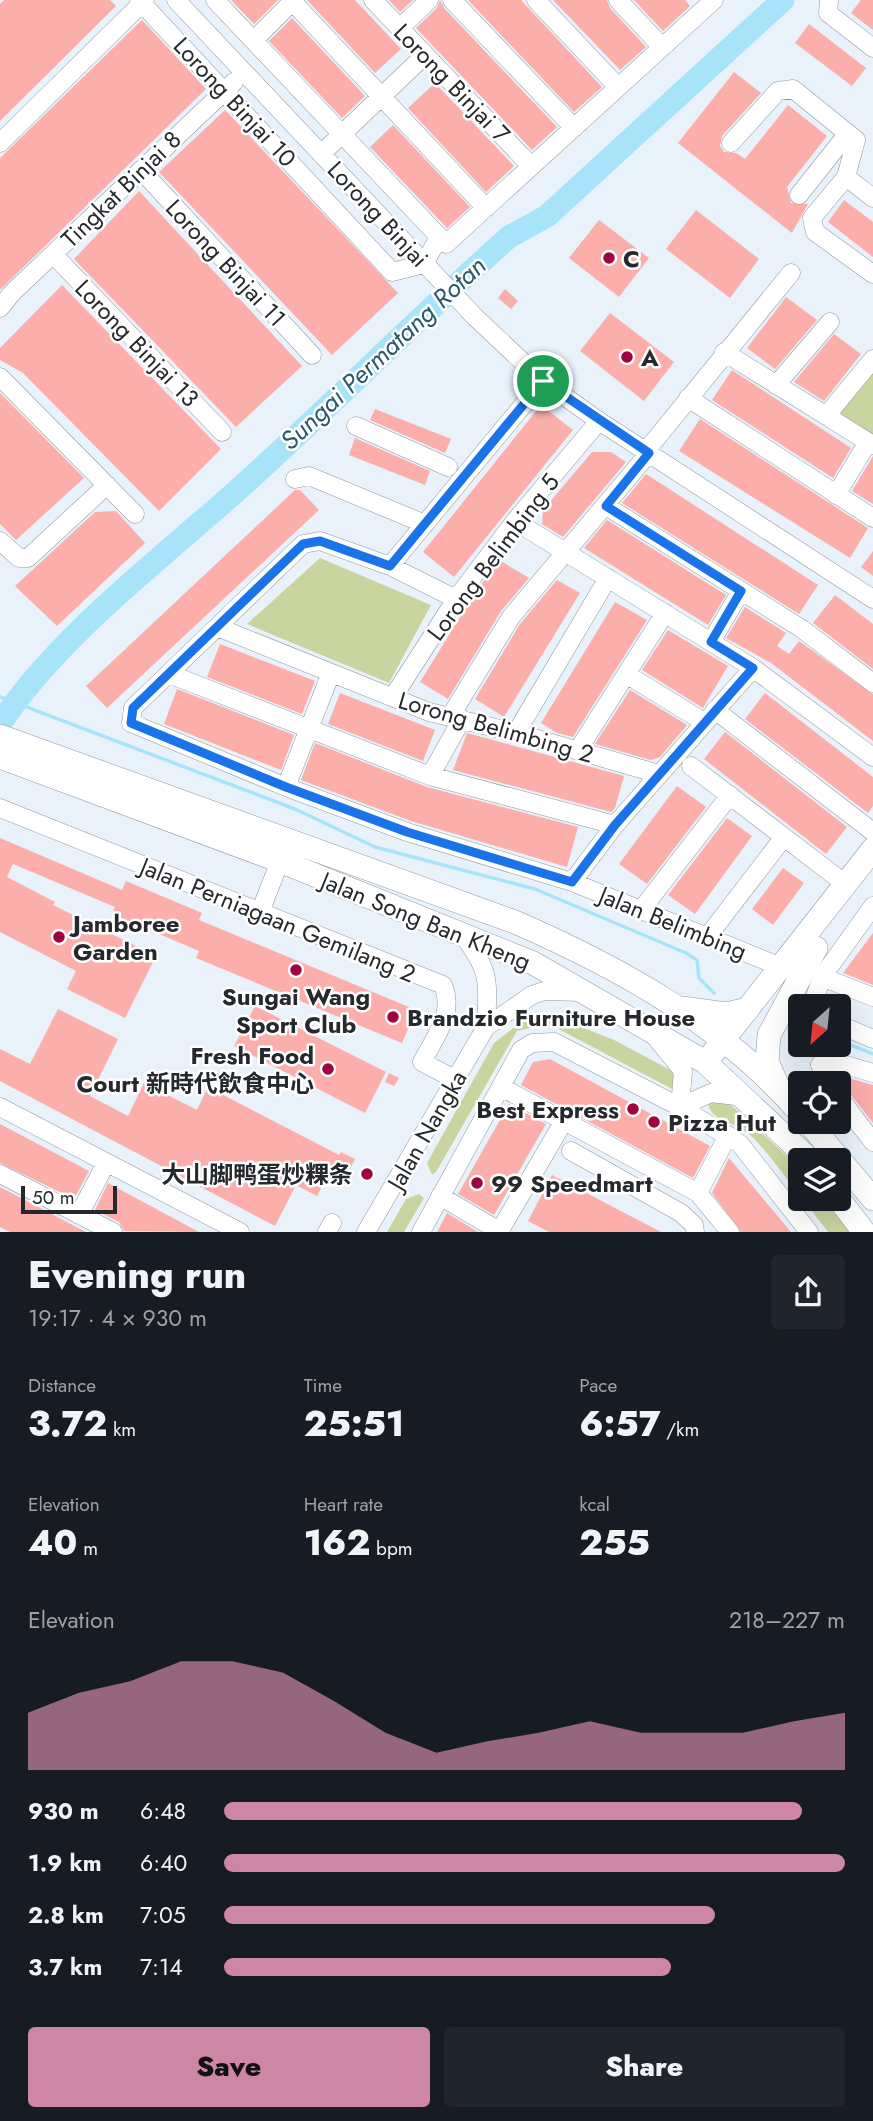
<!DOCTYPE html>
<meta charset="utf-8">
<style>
body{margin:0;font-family:Jost,"Noto Sans SC",sans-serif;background:#20242c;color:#f1f3f6;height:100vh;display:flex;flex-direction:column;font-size:26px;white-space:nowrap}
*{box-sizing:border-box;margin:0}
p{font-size:23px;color:#9ea1a6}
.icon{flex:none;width:38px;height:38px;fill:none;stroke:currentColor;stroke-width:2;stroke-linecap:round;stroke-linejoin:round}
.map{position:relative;height:1232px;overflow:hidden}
.details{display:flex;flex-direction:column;background:#171b24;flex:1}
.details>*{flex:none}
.needle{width:46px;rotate:207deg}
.buttons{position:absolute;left:788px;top:994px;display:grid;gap:14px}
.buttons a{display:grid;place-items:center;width:63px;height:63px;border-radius:7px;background:#171b24;box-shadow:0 7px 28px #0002;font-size:35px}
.scale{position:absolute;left:21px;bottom:18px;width:96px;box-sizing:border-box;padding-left:7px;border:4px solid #25282c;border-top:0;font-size:19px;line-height:24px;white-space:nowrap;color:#25282c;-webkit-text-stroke:5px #fff;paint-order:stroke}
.pin{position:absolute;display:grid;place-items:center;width:60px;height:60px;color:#fff;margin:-30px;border:4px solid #fff;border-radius:50%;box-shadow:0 2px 7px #0007}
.round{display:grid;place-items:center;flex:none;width:74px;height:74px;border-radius:7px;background:#20242c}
.head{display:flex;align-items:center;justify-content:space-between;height:119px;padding:0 28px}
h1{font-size:38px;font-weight:800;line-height:52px}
.figures{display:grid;grid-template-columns:repeat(3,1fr);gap:10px;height:119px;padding:7px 28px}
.figures div{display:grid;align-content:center}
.figures b{font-size:35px;font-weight:800}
.figures small{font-size:19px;font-weight:400}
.figures p{font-size:19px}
.chart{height:196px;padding:14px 28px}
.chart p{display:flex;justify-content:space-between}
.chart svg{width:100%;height:126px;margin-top:7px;fill:#cd87a4;opacity:.7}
.action{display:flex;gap:14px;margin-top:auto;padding:14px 28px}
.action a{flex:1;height:80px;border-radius:7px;background:#cd87a4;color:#111;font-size:28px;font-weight:800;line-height:80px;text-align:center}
.action a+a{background:#20242c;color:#f1f3f6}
ul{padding:0 28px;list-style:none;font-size:23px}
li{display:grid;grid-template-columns:112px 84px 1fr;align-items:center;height:52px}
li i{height:18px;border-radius:9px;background:#cd87a4}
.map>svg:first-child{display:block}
.green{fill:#c9d49e}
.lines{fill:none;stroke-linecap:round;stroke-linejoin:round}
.stream{stroke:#a7e4f9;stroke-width:3.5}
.river{stroke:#a7e4f9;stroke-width:23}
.building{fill:#fbaeaa}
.minor-casing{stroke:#9097a0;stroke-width:19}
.major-casing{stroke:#9097a0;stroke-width:24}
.minor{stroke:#fff;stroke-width:18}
.major{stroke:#fff;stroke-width:23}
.route-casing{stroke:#fff;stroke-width:14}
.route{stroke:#1a73e8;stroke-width:9}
.poi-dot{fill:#a0023f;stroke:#fff;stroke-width:2.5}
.labels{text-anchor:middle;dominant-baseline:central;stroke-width:5;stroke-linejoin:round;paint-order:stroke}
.street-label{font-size:24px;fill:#25282c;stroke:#fff}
.poi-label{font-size:24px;font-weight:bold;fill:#25282c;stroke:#fff;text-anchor:start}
.water-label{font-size:26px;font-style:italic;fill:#2a5969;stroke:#fff}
</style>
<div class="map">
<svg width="873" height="1232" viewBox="0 0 873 1232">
<rect width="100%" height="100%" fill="#e9f2fb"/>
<path class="green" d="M873 373V434L840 413Z
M320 558 431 605 389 683 247 624Z
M551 1015 614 1040 676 1073V1084L672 1089 549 1024 517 1031 436 1172 432 1175 427 1163 494 1043 529 1016Z
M708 1102 729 1103 800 1168V1195C784 1177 764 1145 745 1131 732 1121 710 1121 708 1102Z
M419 1194 424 1198 404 1232H387L406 1199Z
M803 1199H826L853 1232H828Z"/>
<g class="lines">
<path class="stream" d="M0 697 295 809 375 847 535 889 686 953 697 960 699 978 714 993
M788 1023 800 1026
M838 1040 873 1054"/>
<path class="river" d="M0 724C58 636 162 558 241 487 332 405 418 318 509 237L547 216 783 0"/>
</g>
<path class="building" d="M4 0H110L116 6 0 121V4Z
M231 0H278L254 24Z
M307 0H355L401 49 375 73Z
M389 0H413L400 12Z
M440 0 444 8 557 127 532 150 416 28 437 8Z
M468 0H521L602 87 574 112Z
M553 0H607L610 8 646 47 620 70Z
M634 0H685L690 6 663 31Z
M861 0H873V30L851 13Z
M292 18 365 96 342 118 269 41Z
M142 20 206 89 0 290V158Z
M809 24 866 68 852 86 795 43Z
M734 72 761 93 722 136 720 146 724 152 736 153 745 159 788 105 827 136 787 187 791 203 808 204 792 233 678 143Z
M435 83 514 166 486 192 408 108Z
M225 110 398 293 332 355 159 172Z
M393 125 470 207 447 228 370 147Z
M139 191 302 366 236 427 74 259Z
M844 200 873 222V257L828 222Z
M696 210 759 259 730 298 666 249Z
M599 220 649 258 619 297 569 258Z
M62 285 221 449 159 511 23 373 0 360V348Z
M505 289 518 301 511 309 498 298Z
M786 297 817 320 775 369 747 348Z
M610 313 674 362 644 401 580 351Z
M834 334 861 354 824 401 794 382Z
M732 370 851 448 833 478 712 400Z
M0 393 84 478 16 540 0 524Z
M541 405 573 430 454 577 423 552Z
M375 409 451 439 445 453 370 420Z
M700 419 868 528 850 558 679 451Z
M355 438 430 471 425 485 349 455Z
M592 452H611L626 462 563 537 542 524 543 510Z
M873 456V504L852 491Z
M646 474 818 585 799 614 622 503Z
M295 490H300L319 510 107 708 86 686Z
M116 511 145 543 57 626 15 586 95 512Z
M607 520 726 595 708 625 584 548Z
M873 551V576L861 567Z
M499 560 529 578 501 611 448 699 420 682 475 593Z
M557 580 580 593 504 717 475 699 520 624Z
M835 595 873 624V669L813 623Z
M615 602 647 620 573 737 557 733 541 723Z
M745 607 786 633 777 646 789 654 799 641 873 694V741L771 663 726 638Z
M668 630 728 666 703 708 642 670Z
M220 644 315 681 302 714 207 677Z
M177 689 294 735 281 770 164 724Z
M630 690 687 725 660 757 651 760 595 744Z
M340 693 435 730 423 761 328 724Z
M765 693 873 777V806L868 813 745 719Z
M725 732 847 827 826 854 704 759Z
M467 733 624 776 615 808 611 812 453 770Z
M315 743 427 787 578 827 567 867 411 821 301 780Z
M677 786 706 807 647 884 619 864Z
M727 818 752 836 695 914 668 895Z
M0 838 122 890 126 881 202 913 199 920 416 1010 402 1043 196 958 199 951 112 914 115 907 13 864 7 877 55 902 53 905 156 956 125 1018 67 989 76 971 0 932Z
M783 868 804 883 773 925 752 909Z
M873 933V985L843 973Z
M255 1006 386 1072 365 1113 234 1046Z
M58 1009 118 1039 90 1096 128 1116 144 1083 197 1110 208 1087 339 1155 341 1152 355 1159 342 1184 327 1176 317 1196 296 1185 275 1226 0 1081V1049L30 1064Z
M550 1059 710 1146 693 1178 521 1085 533 1062Z
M389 1073 399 1078 394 1086 385 1082Z
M841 1076 873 1085V1123L844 1086 840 1079Z
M509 1104 546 1124 494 1215 458 1194Z
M0 1124 89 1171 74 1199 0 1163Z
M729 1158 739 1170 791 1232H741L712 1193Z
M552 1175 661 1232H549L528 1221Z
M108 1183 199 1232 124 1231 119 1222 95 1210Z
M0 1187 86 1232H10L0 1227Z
M447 1213 478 1232H437Z"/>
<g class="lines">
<defs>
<path id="minor" d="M139 0 392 272 424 264 439 237
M176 0 475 317 543 381 599 421 873 599
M215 0 446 244 714 0
M291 0 486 208
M373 0 531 166
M452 0 574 128
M536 0 618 87
M618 0 662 47
M829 0 828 13 873 48
M400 28 429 0
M254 40 294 0
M0 143 145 0
M731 143 778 91 793 89 856 140 846 177 812 218 815 232 873 274
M321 154 425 55
M141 170 312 355
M846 177 873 198
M799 195 848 133
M53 254 222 432
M0 308 12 293 234 82
M724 352 873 445
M0 377 135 514
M776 385 830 322
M688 398 873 518
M826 416 873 359
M356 426 448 467
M646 451 791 273
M295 479 309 476 425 524
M836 495 868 442
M606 506 802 629 873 683
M515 521 753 668 873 757
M0 541 19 558H28L107 485
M390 566 543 381
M456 599 390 566 320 541 303 544 133 708 131 723 286 787 407 832 572 882 781 967
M217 627 429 712 516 733 659 774
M711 642 741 591
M169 674 430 776 615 825
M626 674 704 722
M393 697 456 599 515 521 599 421
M715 710 873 832
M450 717 511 617 649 453
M516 733 608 578
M578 750 665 613
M691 766 835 876
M430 776 462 719
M286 787 331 673
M0 808 443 985C455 1013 435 1037 422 1062L456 1080
M572 882 615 825 753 668
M642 909 730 795
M260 912 280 861
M462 934C491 972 488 980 486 1027
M708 936 784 837
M822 977 873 997
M812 1006 822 977 873 906
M838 1024 873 1039
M653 1034 683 1071 680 1107
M829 1083 820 1065 825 1059 873 1073
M501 1087 698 1193 730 1232
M838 1096 873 1142
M0 1107 240 1232
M680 1107 711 1093 745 1097
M571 1151 681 1213 694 1225 695 1232
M0 1174 113 1232
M698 1193 728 1135
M440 1196 499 1231
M79 1215 106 1163
M327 1232 332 1223
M366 1232 486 1027 532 995 544 991 583 992
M421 1232 521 1050 532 1043 554 1042 680 1107 740 1144 809 1232
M499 1232 564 1121"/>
<path id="major" d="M0 736 515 922C618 967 726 1026 800 1113
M0 757 280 861 533 963 705 1062 810 1160
M682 1008 726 1014 748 1009
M713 1053 873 849
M777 1084 767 1061 769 1035 816 948
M808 1122 873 1199
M838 1198 864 1232"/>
</defs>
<use href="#minor" class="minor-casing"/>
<use href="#major" class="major-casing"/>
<use href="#minor" class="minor"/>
<use href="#major" class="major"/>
</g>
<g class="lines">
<defs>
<path id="route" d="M543 381 649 453 606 506 741 591 711 642 753 668 615 825 572 882 407 832 286 787 131 723 133 708 303 544 320 541 390 566Z"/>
</defs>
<use href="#route" class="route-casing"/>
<use href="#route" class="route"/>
</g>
<g class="poi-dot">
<circle cx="609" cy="258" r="7"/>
<circle cx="627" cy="357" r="7"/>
<circle cx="59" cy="937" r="7"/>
<circle cx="296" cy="970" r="7"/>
<circle cx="393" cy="1017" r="7"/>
<circle cx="328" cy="1069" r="7"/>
<circle cx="633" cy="1109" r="7"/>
<circle cx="654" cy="1122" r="7"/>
<circle cx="367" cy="1174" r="7"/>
<circle cx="477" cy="1183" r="7"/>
</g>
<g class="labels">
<g class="street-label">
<text transform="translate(452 83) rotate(46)">Lorong Binjai 7</text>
<text transform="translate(235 102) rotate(47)">Lorong Binjai 10</text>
<text transform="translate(121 189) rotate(-44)">Tingkat Binjai 8</text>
<text transform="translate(378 214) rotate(47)">Lorong Binjai</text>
<text transform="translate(226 263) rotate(47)">Lorong Binjai 11</text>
<text transform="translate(137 343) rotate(46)">Lorong Binjai 13</text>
<text transform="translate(493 557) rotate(-53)">Lorong Belimbing 5</text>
<text transform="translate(496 727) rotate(16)">Lorong Belimbing 2</text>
<text transform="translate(278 920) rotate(22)">Jalan Perniagaan Gemilang 2</text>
<text transform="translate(426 921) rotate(22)">Jalan Song Ban Kheng</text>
<text transform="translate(673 923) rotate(22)">Jalan Belimbing</text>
<text transform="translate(427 1130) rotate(-60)">Jalan Nangka</text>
</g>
<g class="poi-label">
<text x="623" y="258">C</text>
<text x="641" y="357">A</text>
<text x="73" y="923">Jamboree<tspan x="73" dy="28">Garden</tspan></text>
<text x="296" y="996" text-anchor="middle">Sungai Wang<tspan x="296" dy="28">Sport Club</tspan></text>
<text x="407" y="1017">Brandzio Furniture House</text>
<text x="314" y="1055" text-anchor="end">Fresh Food<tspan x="314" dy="28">Court 新時代飲食中心</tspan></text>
<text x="619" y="1109" text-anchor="end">Best Express</text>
<text x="668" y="1122">Pizza Hut</text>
<text x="353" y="1174" text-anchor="end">大山脚鸭蛋炒粿条</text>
<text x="491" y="1183">99 Speedmart</text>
</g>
<g class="water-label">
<text transform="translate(383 353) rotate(-43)">Sungai Permatang Rotan</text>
</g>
</g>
</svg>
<div class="buttons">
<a><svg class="needle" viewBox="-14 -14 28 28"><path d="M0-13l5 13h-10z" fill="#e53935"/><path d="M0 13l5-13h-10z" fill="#9ea1a6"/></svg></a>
<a><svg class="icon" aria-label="locate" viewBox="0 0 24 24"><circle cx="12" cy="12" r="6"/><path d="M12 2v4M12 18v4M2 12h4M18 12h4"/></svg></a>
<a><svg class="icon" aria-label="layers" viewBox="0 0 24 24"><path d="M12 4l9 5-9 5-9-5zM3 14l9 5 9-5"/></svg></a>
</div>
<div class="scale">50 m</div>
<div class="pin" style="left:543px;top:381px;background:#1e9e55"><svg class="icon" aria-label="arrive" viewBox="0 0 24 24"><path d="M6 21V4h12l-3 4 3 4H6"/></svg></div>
</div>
<section class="details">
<div class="head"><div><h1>Evening run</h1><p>19:17 · 4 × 930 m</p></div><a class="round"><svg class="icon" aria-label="share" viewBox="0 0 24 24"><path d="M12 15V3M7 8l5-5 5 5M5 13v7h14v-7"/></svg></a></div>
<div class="figures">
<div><p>Distance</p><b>3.72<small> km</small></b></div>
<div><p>Time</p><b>25:51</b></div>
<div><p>Pace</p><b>6:57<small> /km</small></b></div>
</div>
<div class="figures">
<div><p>Elevation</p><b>40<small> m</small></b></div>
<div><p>Heart rate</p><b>162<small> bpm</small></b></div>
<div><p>kcal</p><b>255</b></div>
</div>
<div class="chart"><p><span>Elevation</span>218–227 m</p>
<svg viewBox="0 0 160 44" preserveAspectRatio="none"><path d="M0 44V24L10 17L20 13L30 6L40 6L50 10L60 20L70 31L80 38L90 34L100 31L110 27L120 31L130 31L140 31L150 27L160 24V44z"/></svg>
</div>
<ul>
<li><b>930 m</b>6:48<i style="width:93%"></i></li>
<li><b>1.9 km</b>6:40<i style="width:100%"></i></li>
<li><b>2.8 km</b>7:05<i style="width:79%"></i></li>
<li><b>3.7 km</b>7:14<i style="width:72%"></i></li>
</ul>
<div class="action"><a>Save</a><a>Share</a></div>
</section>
